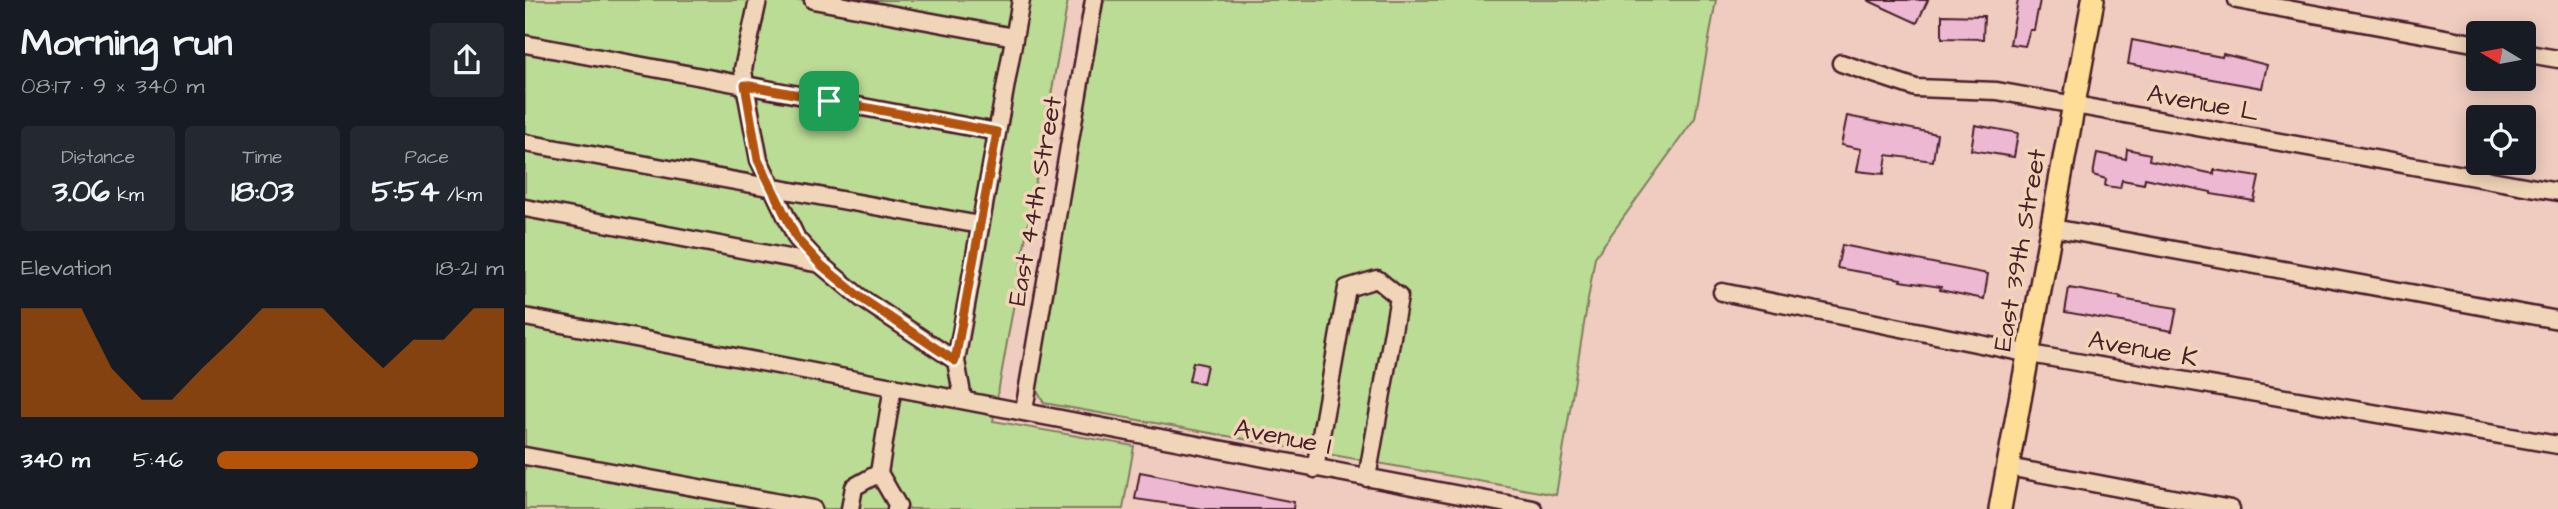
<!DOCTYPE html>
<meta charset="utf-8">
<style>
body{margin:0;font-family:"Architects Daughter",sans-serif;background:#242831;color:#f1f3f6;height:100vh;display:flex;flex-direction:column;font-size:26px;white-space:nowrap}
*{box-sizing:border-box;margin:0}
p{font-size:23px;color:#9ea1a6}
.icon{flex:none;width:38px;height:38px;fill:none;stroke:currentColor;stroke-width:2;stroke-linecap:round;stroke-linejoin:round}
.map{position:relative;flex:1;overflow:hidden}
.drawer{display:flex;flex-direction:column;background:#171b24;width:525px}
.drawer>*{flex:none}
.needle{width:46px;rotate:280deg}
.tools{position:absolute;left:1941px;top:21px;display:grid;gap:14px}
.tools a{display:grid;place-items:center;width:70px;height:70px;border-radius:7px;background:#171b24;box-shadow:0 4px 18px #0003;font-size:35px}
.pin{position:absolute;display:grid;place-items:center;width:60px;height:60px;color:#fff;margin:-30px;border-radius:14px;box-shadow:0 4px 10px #0006}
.round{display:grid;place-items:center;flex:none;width:74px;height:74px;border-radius:7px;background:#242831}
.overview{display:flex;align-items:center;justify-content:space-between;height:119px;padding:0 21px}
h1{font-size:38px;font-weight:700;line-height:52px}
.stats{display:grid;grid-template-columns:repeat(3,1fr);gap:10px;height:119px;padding:7px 21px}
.stats div{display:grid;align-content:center;border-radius:7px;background:#242831;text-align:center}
.stats b{font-size:30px;font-weight:700}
.stats small{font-size:19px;font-weight:400}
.stats p{font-size:19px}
.chart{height:196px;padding:14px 21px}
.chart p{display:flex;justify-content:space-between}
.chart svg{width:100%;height:126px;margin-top:7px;fill:#b45309;opacity:.7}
ul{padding:0 21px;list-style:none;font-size:23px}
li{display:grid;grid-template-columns:112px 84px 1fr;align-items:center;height:52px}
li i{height:18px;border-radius:9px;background:#b45309}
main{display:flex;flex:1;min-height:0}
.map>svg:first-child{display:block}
.green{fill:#bbdc95;stroke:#827e60;stroke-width:2}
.building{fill:#edb8d2;stroke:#4a1f2b;stroke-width:2}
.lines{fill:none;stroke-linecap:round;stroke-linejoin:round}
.minor-casing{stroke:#4a1f2b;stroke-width:21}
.major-casing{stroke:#4a1f2b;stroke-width:26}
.minor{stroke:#f1d5b8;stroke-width:16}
.major{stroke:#fedd96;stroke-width:21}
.route-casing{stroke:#fff;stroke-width:14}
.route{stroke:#b45309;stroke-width:9}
.labels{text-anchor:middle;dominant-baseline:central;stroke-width:7;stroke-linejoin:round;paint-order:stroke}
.street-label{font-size:26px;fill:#4a1f2b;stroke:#f1d5b8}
</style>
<main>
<section class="drawer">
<div class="overview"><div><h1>Morning run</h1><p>08:17 · 9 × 340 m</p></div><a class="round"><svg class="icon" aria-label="share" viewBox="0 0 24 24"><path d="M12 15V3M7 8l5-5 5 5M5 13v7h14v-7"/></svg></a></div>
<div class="stats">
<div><p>Distance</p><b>3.06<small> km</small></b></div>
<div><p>Time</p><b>18:03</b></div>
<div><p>Pace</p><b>5:54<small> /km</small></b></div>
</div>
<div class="chart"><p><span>Elevation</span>18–21 m</p>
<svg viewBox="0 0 160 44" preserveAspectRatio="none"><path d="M0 44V6L10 6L20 6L30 27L40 38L50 38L60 27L70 17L80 6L90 6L100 6L110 17L120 27L130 17L140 17L150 6L160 6V44z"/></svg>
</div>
<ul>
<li><b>340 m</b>5:46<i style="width:91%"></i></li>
</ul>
</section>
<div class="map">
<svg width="2033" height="509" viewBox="0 0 2033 509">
<rect width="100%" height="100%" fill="#f0ccc0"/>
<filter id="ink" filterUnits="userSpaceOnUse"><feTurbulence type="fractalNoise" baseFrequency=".0143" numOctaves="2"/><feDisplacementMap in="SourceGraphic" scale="14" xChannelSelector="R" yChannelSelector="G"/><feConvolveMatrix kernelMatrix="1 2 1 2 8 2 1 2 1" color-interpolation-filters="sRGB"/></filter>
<g filter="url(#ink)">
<path class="green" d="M0 0H543L468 421 609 446 598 509H0Z
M579 0H1191L1170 118 1070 257 1031 495 519 403 511 389 512 371Z"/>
<path class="building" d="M1342 0H1403L1392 23Z
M1493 0H1515L1509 30H1505L1500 46 1485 44Z
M1417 15 1459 16 1458 39 1417 38Z
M1607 40 1697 57 1698 54 1742 65 1737 88 1603 64Z
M1322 116 1412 134 1408 161 1362 155 1359 174 1332 171 1336 149 1316 145Z
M1450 125 1493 133 1489 157 1446 150Z
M1602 149 1625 154 1624 160 1689 174V170L1734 177 1729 201 1686 194V192L1620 178 1619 184 1597 180 1595 188 1580 186 1581 179 1568 175 1572 153 1601 159Z
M1317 245 1463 274 1459 299 1415 290 1416 287 1375 281 1376 279 1312 268Z
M1544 288 1596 297 1595 299 1652 308 1647 331 1540 312Z
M668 362 682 365 678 384 664 381Z
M615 472 769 502 768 509H679L610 499Z"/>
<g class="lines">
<defs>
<path id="minor" d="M233 0 218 69 220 85 234 160 272 239 295 264 336 298 431 361
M288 0 489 37
M1712 0 1953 44
M0 44 472 132
M1998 53 2033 59
M1316 63 1391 88 1472 91 2033 192
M0 143 455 225
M0 208 295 264
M1528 228 2033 320
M1197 292 1505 354 2033 445
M0 317 1008 509
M438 399 431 361 496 0
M499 410 569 0
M0 456 288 509
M1483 467 1706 509
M790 469 822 288 852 279 874 297 842 478
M354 473 373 506 371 509
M325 509 329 487 354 473 368 386"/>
<path id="major" d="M1475 509 1568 0"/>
</defs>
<use href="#minor" class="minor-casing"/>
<use href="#major" class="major-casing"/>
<use href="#minor" class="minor"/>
<use href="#major" class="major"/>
</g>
</g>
<g class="lines" filter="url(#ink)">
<defs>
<path id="route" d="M220 85 472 132 430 361 336 298 295 264 272 239 233 160Z"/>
</defs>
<use href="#route" class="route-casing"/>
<use href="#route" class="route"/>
</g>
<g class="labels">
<g class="street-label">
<text transform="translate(1678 103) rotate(10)">Avenue L</text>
<text transform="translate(510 201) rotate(-80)">East 44th Street</text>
<text transform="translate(1495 250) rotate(-80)">East 39th Street</text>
<text transform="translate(1618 349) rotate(10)">Avenue K</text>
<text transform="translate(758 437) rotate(11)">Avenue I</text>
</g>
</g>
</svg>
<div class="tools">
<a><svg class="needle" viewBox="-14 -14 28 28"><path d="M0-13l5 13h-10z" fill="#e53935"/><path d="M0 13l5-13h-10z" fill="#9ea1a6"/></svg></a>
<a><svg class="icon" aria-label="locate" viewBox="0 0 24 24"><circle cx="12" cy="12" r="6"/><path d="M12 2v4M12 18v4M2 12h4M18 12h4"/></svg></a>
</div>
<div class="pin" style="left:304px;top:101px;background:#1e9e55"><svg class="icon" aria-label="arrive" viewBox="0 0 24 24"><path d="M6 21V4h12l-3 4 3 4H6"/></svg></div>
</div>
</main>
